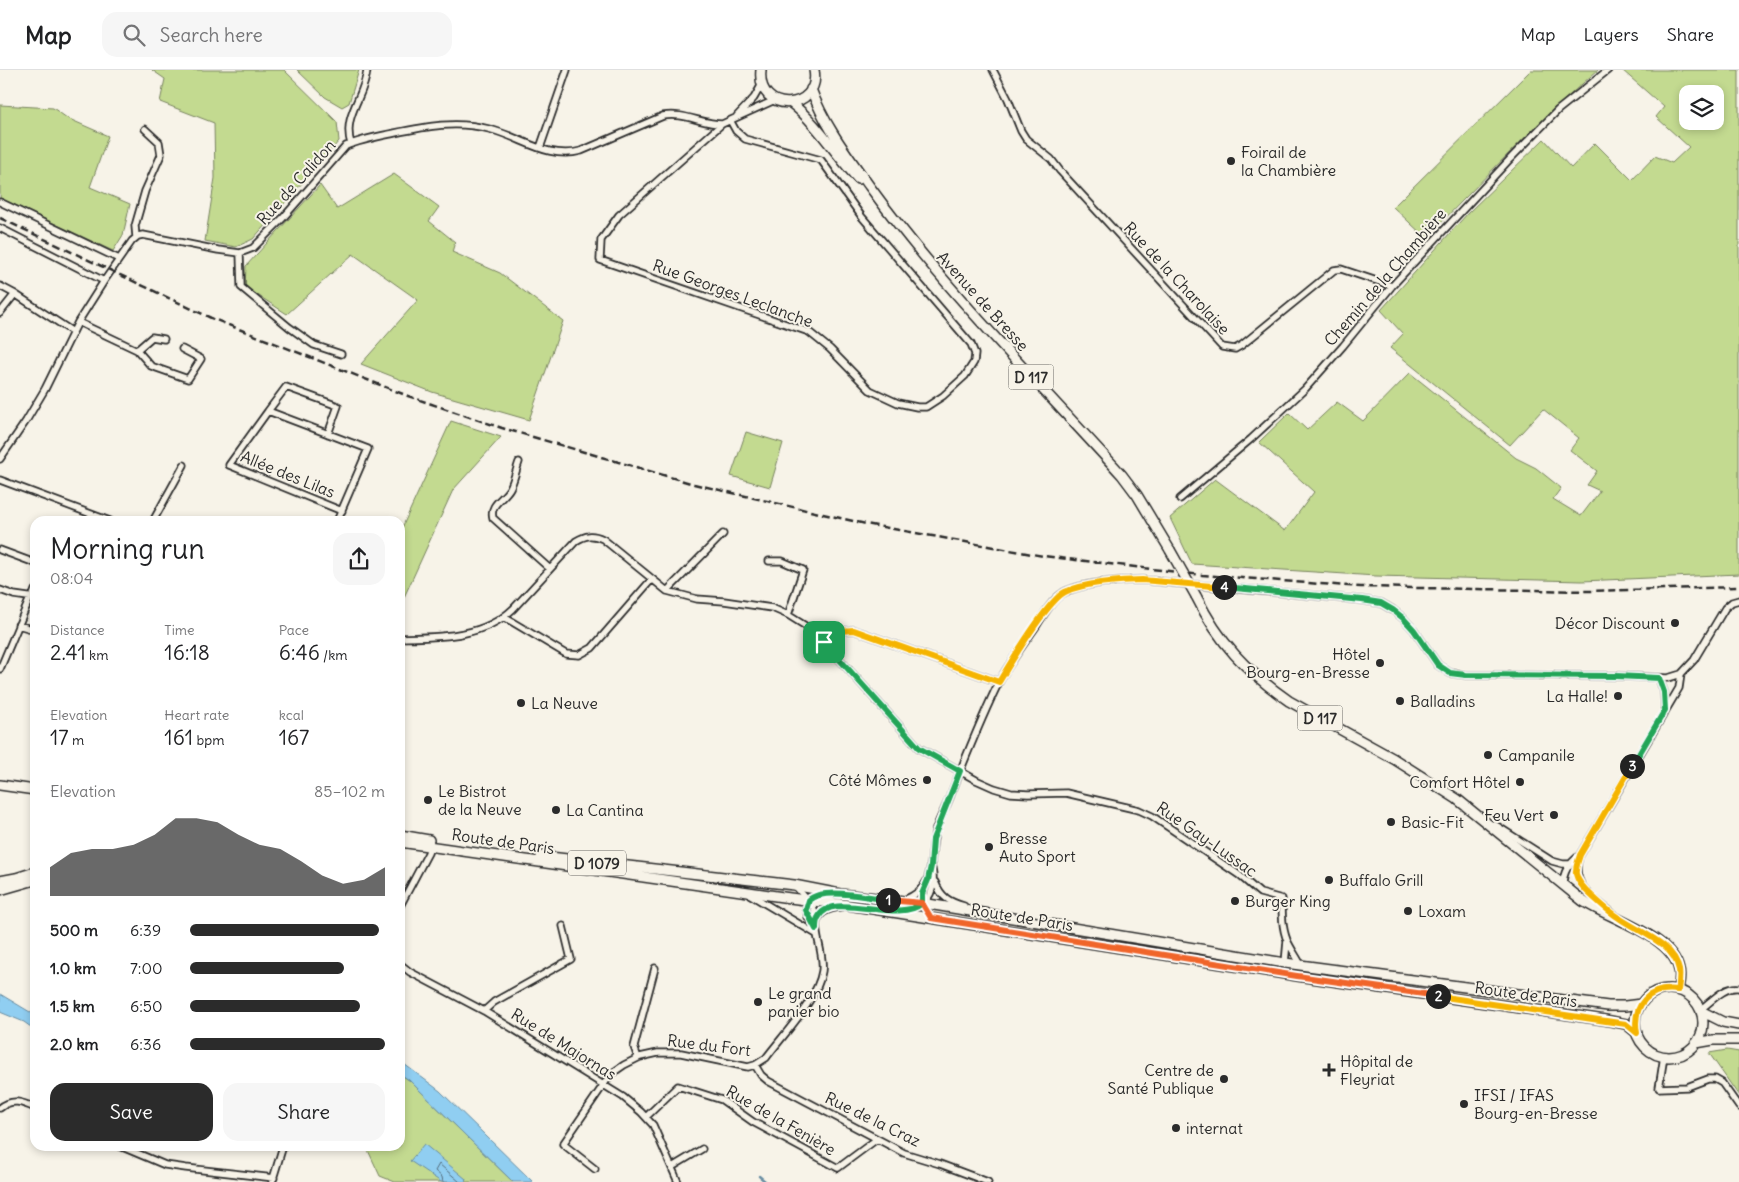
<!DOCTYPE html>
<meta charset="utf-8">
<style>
body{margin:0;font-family:Delius,sans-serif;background:#f6f6f6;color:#202124;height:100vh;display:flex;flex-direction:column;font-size:19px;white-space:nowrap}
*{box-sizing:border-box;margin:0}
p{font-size:16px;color:#757577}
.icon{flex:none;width:28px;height:28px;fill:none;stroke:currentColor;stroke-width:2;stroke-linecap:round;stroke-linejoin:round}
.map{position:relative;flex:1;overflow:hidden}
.side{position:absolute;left:30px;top:446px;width:375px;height:635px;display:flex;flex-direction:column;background:#fff;border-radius:15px;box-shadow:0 2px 8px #0003}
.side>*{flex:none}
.fabs{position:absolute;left:1679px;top:15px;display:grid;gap:10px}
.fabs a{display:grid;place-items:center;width:45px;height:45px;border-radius:10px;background:#fff;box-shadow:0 2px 8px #0003;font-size:25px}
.pin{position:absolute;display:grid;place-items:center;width:42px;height:42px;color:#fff;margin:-21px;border-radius:10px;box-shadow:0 2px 8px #0006}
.km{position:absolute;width:25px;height:25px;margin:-12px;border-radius:50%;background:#222;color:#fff;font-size:14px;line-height:25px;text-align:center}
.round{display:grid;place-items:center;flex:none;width:52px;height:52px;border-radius:15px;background:#f6f6f6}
.head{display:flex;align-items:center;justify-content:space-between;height:85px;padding:0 20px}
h1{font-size:28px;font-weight:600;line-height:38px}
.metrics{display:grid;grid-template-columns:repeat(3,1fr);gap:8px;height:85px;padding:5px 20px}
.metrics div{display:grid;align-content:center}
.metrics b{font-size:21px;font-weight:600}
.metrics small{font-size:14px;font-weight:400}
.metrics p{font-size:14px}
.chart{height:140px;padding:10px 20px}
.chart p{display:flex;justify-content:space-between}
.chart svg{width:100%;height:90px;margin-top:5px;fill:#2b2b2b;opacity:.7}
.button{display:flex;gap:10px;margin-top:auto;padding:10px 20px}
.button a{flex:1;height:58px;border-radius:15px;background:#2b2b2b;color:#fff;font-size:20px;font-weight:600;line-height:58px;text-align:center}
.button a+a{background:#f6f6f6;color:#202124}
ul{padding:0 20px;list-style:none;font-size:16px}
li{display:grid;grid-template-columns:80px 60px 1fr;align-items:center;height:38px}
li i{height:12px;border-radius:6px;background:#2b2b2b}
header{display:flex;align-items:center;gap:30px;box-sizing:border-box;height:70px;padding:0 25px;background:#fff;border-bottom:1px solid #e0e0e0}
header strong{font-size:24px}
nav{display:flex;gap:28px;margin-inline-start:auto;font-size:18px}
.search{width:350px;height:45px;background:#f6f6f6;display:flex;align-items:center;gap:12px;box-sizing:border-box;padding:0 18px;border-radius:15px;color:#757577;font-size:19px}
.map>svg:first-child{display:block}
.green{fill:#c3da90;stroke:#77825e;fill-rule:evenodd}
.water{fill:#90cef1;stroke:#688da2}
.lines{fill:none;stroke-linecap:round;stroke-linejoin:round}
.shore{stroke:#536c7a;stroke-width:1}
.stream{stroke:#688da2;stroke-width:2.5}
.minor-casing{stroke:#2b2b2b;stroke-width:9}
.primary-casing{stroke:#2b2b2b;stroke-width:12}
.minor{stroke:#f7f3e8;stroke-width:5.5}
.primary{stroke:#f7f3e8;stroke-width:9}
.rail{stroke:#2b2b2b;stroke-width:2.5;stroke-dasharray:8 4;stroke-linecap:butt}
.primary-bridge-casing{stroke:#2b2b2b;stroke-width:12;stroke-linecap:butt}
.primary-bridge{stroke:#f7f3e8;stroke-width:9}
.split-1-casing{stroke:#fff;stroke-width:10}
.split-2-casing{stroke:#fff;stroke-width:10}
.split-3-casing{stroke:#fff;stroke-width:10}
.split-4-casing{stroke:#fff;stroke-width:10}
.split-5-casing{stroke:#fff;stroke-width:10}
.split-1{stroke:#22a559;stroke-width:6}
.split-2{stroke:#f0652b;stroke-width:6}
.split-3{stroke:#f5b400;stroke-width:6}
.split-4{stroke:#22a559;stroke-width:6}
.split-5{stroke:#f5b400;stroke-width:6}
.poi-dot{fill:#2b2b2b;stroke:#f7f3e8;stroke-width:2}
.labels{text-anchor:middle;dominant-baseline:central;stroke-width:4;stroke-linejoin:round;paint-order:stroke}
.shield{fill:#f7f3e8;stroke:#686764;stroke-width:1}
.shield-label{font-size:15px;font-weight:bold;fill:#2b2b2b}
.poi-label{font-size:16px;fill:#2b2b2b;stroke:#f7f3e8;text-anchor:start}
.street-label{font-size:16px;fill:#2b2b2b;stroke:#f7f3e8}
</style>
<header>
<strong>Map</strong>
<div class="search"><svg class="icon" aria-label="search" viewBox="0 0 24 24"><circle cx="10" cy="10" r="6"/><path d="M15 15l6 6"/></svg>Search here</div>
<nav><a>Map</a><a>Layers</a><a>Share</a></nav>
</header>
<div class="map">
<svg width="1739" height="1112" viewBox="0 0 1739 1112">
<rect width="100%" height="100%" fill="#f7f3e8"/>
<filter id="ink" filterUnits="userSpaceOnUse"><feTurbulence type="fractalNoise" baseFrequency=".02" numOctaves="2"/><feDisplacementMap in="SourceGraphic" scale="10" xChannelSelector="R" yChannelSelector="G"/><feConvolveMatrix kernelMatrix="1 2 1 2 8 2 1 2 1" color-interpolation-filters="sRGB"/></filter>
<g filter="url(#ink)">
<path class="green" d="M152 0H284L337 52 339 71 253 169 236 177 205 171 215 108 214 53 160 32 165 9Z
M297 0H359L349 33 342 37 325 27Z
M1531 0H1598C1537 52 1482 111 1426 168L1393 137Z
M1622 0H1739V504L1582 511 1376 506 1192 494 1170 448 1215 409 1285 461 1314 422 1259 372 1289 343 1307 360 1337 332 1363 351 1410 303 1516 388 1536 398 1561 418 1553 429 1581 446 1600 421 1587 415 1597 401 1570 380 1579 368 1543 339 1510 375 1390 278 1403 264 1381 240 1468 143 1544 69 1571 98 1595 73 1632 110 1655 86 1672 93 1689 77 1656 47 1664 37ZM1688 24H1715V51H1688Z
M0 35 53 38 67 48 108 66 90 117 130 134 123 165 113 181 0 128Z
M394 104 439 137 429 151 455 172 452 182 500 203 563 251 529 350 432 322 361 294 418 230 353 184 287 244 245 217 246 196 320 115 337 139Z
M451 351 501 367 453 420 400 536V462Z
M746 362 783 373 770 417 731 406Z
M1727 980 1739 982V1026L1709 983Z
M400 1004 409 1010 513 1112H395L380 1106 366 1076H400Z"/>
<path class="water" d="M0 924 35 945V960L24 952 0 942Z
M400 991 440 1021 533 1112H513L409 1010 400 1004Z
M424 1074 466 1109 465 1112H441L410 1091Z"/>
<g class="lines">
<path class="shore" d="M443 1112 442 1107 435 1101 439 1094 460 1112"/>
<path class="stream" d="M759 1106 766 1112"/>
<defs>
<path id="minor" d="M993 0 1008 29 1021 61 1026 69 1051 89 1060 101 1222 277 1235 279 1242 275 1334 200 1341 199 1392 216
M737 46 754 28 762 14
M722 54 619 145 601 170 600 190 809 262 830 279 870 320 898 333 917 337H926L943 326 965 306 974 292 975 284 971 274 862 147 821 90 745 69 736 61 731 52
M351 74C342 45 365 27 367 0
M540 78 567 0
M0 132 119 189
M0 158 104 211
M136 167 135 156 145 121 161 85 159 72 145 59
M240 183 241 217 289 257 314 275 341 284
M0 216 15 224 73 262
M0 243 15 224
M78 252 137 280 151 296 188 309 201 289 182 279
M137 280 152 267 164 269
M268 341 286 317 338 336 328 364
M0 389 26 351 45 319 78 252 104 211 132 171 138 166 143 165 218 180 240 183 253 178 283 148 346 76C360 70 375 67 390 64 424 57 455 50 489 59 522 67 547 90 581 81L663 46C683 42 702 54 722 54L775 30
M519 392C516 400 514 411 510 418 504 429 489 434 493 448L550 499
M0 410 110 451
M1180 429 1251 369 1305 319 1343 276 1392 216 1510 89 1558 40 1608 0
M153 451 184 395
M337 451 368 379 268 341 229 395 342 441
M0 480 35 493
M769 491H782L803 500 788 545
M0 520 14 525 35 528
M667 521 723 464
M32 528 35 520
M504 547 566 584 579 585 592 578 652 509
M18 555 35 560
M400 568C439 567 483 568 513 539L576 471C586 465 592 464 603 469L667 521 697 529 724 531 772 538 788 545 804 555 824 572 919 678 976 710 994 718 1011 723 1028 724 1066 723 1139 740 1152 746 1239 805 1260 823 1282 829C1282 843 1282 858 1287 870 1291 879 1297 887 1301 895
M824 572 839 561 854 560 999 612
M0 599 30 528
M1659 608 1664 622 1665 640
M1494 754 1552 791 1563 794H1570
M1579 787C1570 815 1593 828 1612 843
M935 812C941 827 949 832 964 836
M1563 815C1563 801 1569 794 1580 785L1679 618 1681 604
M796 817 813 836 817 850
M924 819C920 830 923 839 931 848
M749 824 816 864
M904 830C940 816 927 789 936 759 940 747 947 736 951 724 966 687 981 648 999 612 1010 592 1024 573 1037 555 1044 544 1052 530 1063 523 1080 513 1122 510 1142 510L1362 530 1381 533 1393 540 1403 548 1414 560 1438 595 1450 603 1466 605 1616 606 1668 608 1681 604 1694 590 1725 538 1732 532 1739 530
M400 836 428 783 430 776
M902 840C926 839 937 822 932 799
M816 859 808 847 806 835C810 827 816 823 825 824
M1285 893 1287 871
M400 894 410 902 484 941 623 1027 641 1042 653 1055 678 1112
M1701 939C1712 931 1724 916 1739 918
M484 941 494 932 571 889 563 856
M1664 986 1659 1018 1687 1017 1708 1009H1715L1722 1013 1739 1037
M638 988 634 977 655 898
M755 995 761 1005 768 1011 904 1083 940 1094 988 1112
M0 1038C12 1028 22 1032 35 1038
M646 1047 678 1016 722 1030 753 1052 838 1098 877 1069
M120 1076 165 1095 186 1098 274 1108
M672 1097 702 1079
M595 1099 563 1074 611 1004 624 995 640 987 658 983H681L748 997 755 995 766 988C783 965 818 929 822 901 826 874 797 842 841 837
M272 1112 283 1076"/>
<path id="primary" d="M761 0C756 46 822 41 814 0
M811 19C824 55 848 86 870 117 945 220 1036 310 1122 405L1137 425 1170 480
M791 33C818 54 835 84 858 109
M1196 526C1219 573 1246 601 1289 631L1394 689 1457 729 1583 831C1610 849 1672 865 1679 900 1681 906 1679 914 1678 920
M0 715 35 720
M400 765 429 770
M400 772 790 828 821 832H829L1297 906 1605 950 1626 954 1637 963
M541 786 794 815 840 824 922 833 1285 893 1608 936H1625L1641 934
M0 811 16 808 35 802
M0 820 35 810
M1635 953a34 34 0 1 1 68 0a34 34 0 1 1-68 0Z
M1701 941 1723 952 1739 955
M1696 973 1713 970H1739"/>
</defs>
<use href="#minor" class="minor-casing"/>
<use href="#primary" class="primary-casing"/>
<use href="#minor" class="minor"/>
<use href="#primary" class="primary"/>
<path class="rail" d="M0 148 211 248 408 326 502 358 694 414 866 454 1043 486 1202 505 1361 517 1589 521 1739 517"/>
<defs>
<path id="primary-bridge" d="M1170 480 1196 526"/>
</defs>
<use href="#primary-bridge" class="primary-bridge-casing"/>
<use href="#primary-bridge" class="primary-bridge"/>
</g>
</g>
<g class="lines" filter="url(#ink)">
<defs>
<path id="split-1" d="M824 572 919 678 960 701 933 769 931 796 928 810 922 824V833C898 855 831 819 818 848 816 851 816 856 816 859L806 840 809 830C822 817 870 827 888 830"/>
<path id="split-2" d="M888 830 922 833 931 848 1297 906 1438 926"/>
<path id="split-3" d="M1438 926 1626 954 1637 963C1632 935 1649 916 1678 920 1679 914 1680 906 1679 900 1674 873 1639 862 1619 848 1609 842 1601 834 1592 826 1585 820 1578 813 1576 804 1575 797 1578 792 1580 785L1632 696"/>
<path id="split-4" d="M1224 517 1362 530 1381 533 1393 540 1403 548 1414 560 1438 595 1450 603 1466 605 1616 606 1659 608 1664 622 1665 640 1632 696"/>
<path id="split-5" d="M824 572 840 561 854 560 999 612C1011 592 1047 531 1065 522 1083 513 1122 510 1142 510L1224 517"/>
</defs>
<use href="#split-1" class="split-1-casing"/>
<use href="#split-2" class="split-2-casing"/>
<use href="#split-3" class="split-3-casing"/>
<use href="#split-4" class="split-4-casing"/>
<use href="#split-5" class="split-5-casing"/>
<use href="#split-1" class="split-1"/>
<use href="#split-2" class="split-2"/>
<use href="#split-3" class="split-3"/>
<use href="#split-4" class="split-4"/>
<use href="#split-5" class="split-5"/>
</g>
<g class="poi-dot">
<circle cx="1231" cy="91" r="5"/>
<circle cx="1675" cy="553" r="5"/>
<circle cx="1380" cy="593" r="5"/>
<circle cx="1618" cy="626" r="5"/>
<circle cx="1400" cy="631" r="5"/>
<circle cx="521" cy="633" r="5"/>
<circle cx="1488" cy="685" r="5"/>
<circle cx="927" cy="710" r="5"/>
<circle cx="1520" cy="712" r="5"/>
<circle cx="428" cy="730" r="5"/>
<circle cx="556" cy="740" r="5"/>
<circle cx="1554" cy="745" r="5"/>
<circle cx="1391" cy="752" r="5"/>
<circle cx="989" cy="777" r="5"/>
<circle cx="1329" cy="810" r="5"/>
<circle cx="1235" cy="831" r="5"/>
<circle cx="1408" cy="841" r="5"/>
<circle cx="758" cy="932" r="5"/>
<path d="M1326.5 992.5h5v5h5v5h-5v5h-5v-5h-5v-5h5z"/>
<circle cx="1224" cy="1009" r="5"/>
<circle cx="1464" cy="1034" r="5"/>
<circle cx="1176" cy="1058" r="5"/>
</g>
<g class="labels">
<g class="shield">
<rect x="1008.5" y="294.5" width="45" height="25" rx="4"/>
<rect x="1297.5" y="635.5" width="45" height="25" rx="4"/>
<rect x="568" y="780.5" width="58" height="25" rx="4"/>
</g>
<g class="shield-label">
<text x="1031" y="307">D 117</text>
<text x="1320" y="648">D 117</text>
<text x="597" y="793">D 1079</text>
</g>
<g class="poi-label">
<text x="1241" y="82">Foirail de<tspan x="1241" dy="18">la Chambière</tspan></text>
<text x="1665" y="553" text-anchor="end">Décor Discount</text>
<text x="1370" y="584" text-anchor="end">Hôtel<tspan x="1370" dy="18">Bourg-en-Bresse</tspan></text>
<text x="1608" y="626" text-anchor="end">La Halle!</text>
<text x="1410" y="631">Balladins</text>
<text x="531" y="633">La Neuve</text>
<text x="1498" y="685">Campanile</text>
<text x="917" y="710" text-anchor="end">Côté Mômes</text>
<text x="1510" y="712" text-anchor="end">Comfort Hôtel</text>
<text x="438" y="721">Le Bistrot<tspan x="438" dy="18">de la Neuve</tspan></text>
<text x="566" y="740">La Cantina</text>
<text x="1544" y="745" text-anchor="end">Feu Vert</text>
<text x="1401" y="752">Basic-Fit</text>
<text x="999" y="768">Bresse<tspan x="999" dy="18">Auto Sport</tspan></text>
<text x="1339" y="810">Buffalo Grill</text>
<text x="1245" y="831">Burger King</text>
<text x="1418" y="841">Loxam</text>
<text x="768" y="923">Le grand<tspan x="768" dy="18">panier bio</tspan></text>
<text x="1340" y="991">Hôpital de<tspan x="1340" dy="18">Fleyriat</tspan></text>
<text x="1214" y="1000" text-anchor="end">Centre de<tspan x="1214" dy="18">Santé Publique</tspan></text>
<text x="1474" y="1025">IFSI / IFAS<tspan x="1474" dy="18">Bourg-en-Bresse</tspan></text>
<text x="1186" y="1058">internat</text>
</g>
<g class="street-label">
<text transform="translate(296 112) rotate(-48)">Rue de Calidon</text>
<text transform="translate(1385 207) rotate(-49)">Chemin de la Chambière</text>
<text transform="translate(1177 208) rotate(47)">Rue de la Charolaise</text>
<text transform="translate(733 223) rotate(20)">Rue Georges Leclanche</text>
<text transform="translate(983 231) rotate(48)">Avenue de Bresse</text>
<text transform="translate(288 404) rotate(22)">Allée des Lilas</text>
<text transform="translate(1207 769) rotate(35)">Rue Gay-Lussac</text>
<text transform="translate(503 771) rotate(8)">Route de Paris</text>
<text transform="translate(1022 847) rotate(9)">Route de Paris</text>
<text transform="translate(1526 924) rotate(8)">Route de Paris</text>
<text transform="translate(564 974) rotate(32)">Rue de Majornas</text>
<text transform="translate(709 975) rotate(7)">Rue du Fort</text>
<text transform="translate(873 1049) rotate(26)">Rue de la Craz</text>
<text transform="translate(781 1050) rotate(30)">Rue de la Fenière</text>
</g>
</g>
</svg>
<div class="fabs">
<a><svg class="icon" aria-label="layers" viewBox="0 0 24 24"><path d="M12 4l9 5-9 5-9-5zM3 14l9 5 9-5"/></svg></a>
</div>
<div class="pin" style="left:824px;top:572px;background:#1e9e55"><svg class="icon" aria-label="arrive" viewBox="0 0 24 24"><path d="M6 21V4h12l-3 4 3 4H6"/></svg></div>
<b class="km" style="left:888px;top:830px">1</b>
<b class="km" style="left:1438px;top:926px">2</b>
<b class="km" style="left:1632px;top:696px">3</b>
<b class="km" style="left:1224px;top:517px">4</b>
<section class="side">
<div class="head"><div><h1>Morning run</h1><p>08:04</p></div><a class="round"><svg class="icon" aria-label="share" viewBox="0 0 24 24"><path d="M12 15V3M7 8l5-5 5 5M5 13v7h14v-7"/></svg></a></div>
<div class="metrics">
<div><p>Distance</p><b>2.41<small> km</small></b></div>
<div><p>Time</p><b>16:18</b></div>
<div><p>Pace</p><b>6:46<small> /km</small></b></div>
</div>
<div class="metrics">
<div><p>Elevation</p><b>17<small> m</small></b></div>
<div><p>Heart rate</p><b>161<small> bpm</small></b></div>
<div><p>kcal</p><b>167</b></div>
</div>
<div class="chart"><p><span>Elevation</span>85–102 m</p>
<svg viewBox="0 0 160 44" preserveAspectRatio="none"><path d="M0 44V30L10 23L20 21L30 21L40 19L50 14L60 6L70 6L80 8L90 14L100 19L110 21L120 27L130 34L140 38L150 36L160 30V44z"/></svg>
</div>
<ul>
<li><b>500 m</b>6:39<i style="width:97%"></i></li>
<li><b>1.0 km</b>7:00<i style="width:79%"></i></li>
<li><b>1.5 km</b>6:50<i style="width:87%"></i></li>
<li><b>2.0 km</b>6:36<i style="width:100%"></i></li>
</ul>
<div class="button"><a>Save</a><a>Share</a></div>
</section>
</div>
